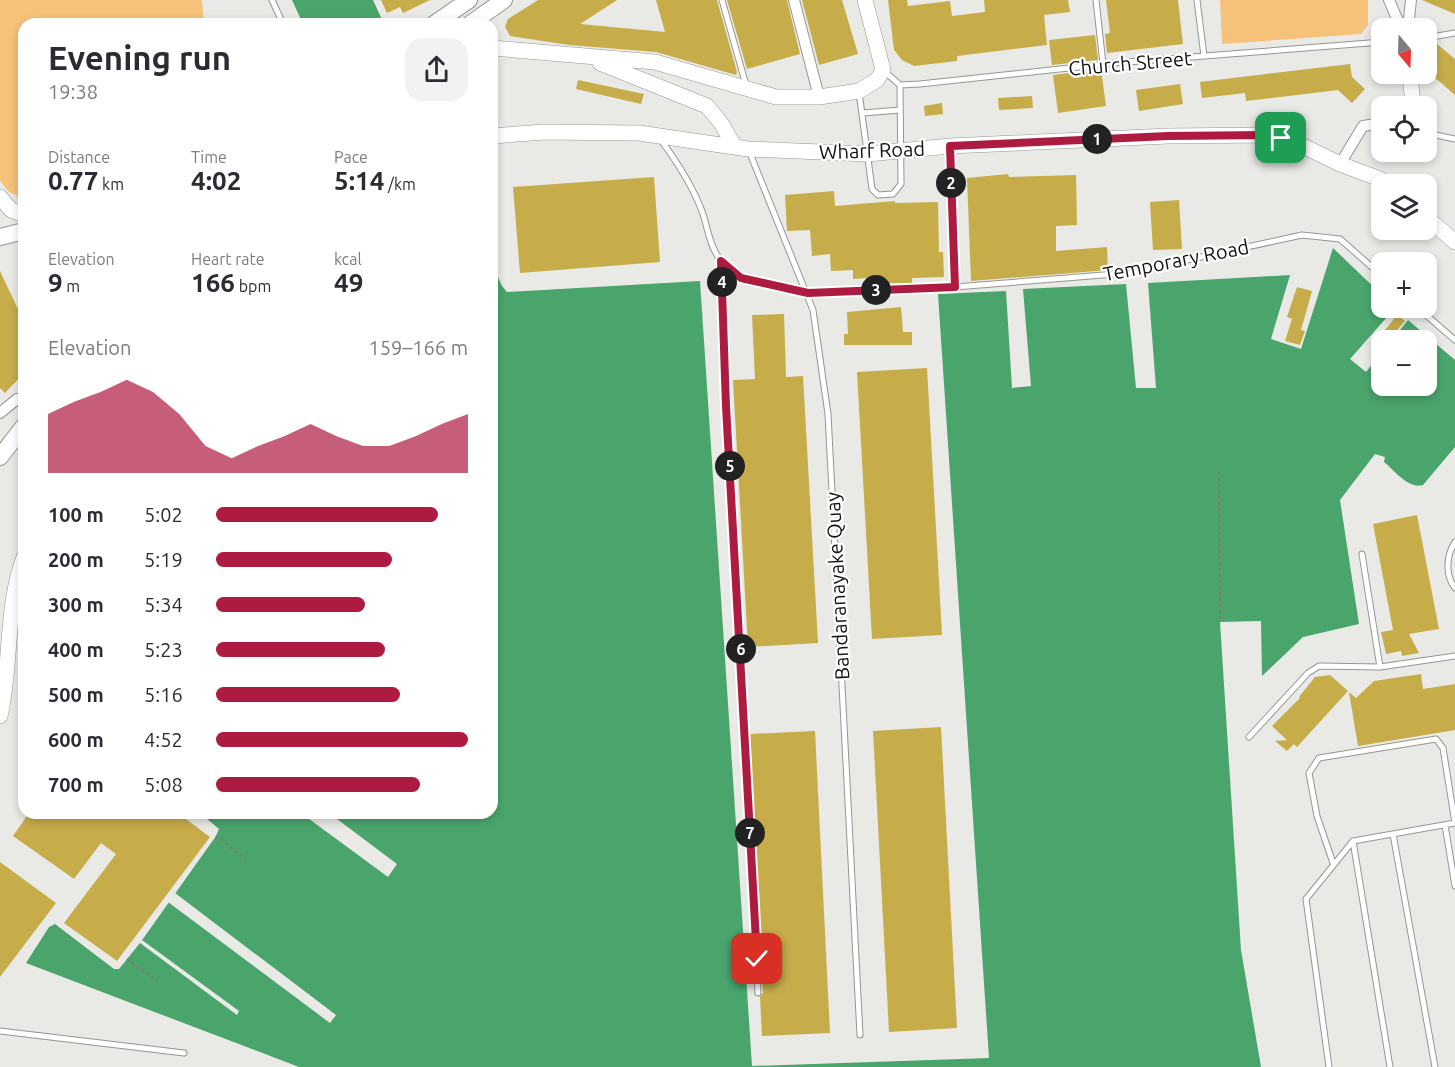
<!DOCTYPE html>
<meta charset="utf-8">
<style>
body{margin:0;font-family:Ubuntu,sans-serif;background:#f2f2f3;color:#2b2b33;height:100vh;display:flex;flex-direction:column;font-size:22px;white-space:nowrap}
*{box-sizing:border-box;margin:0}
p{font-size:20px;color:#7c7c81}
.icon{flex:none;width:33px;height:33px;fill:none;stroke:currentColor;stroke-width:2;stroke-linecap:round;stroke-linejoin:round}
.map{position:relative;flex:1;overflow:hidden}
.sheet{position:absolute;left:18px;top:18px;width:480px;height:801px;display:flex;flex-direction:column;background:#fff;border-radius:18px;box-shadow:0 3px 9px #0003}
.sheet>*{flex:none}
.needle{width:39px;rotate:161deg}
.fabs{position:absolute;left:1371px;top:18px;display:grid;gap:12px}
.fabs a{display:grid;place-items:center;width:66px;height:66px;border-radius:12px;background:#fff;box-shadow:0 3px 9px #0003;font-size:30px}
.pin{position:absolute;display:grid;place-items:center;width:51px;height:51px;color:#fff;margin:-26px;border-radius:12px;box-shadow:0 3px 9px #0006}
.km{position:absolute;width:30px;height:30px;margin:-15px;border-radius:50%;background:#222;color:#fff;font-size:16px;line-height:30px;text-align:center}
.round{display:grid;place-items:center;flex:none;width:63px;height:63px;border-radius:18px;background:#f2f2f3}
.headline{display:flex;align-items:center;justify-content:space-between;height:102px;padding:0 30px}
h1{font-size:33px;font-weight:600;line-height:45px}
.stats{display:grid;grid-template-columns:repeat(3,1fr);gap:9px;height:102px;padding:6px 30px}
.stats div{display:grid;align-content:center}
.stats b{font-size:26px;font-weight:600}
.stats small{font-size:16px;font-weight:400}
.stats p{font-size:16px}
.chart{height:168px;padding:12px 30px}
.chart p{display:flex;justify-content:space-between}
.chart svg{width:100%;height:108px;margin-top:6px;fill:#ae1b41;opacity:.7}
ul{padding:0 30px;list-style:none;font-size:20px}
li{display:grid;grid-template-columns:96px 72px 1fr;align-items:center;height:45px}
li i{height:15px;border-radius:8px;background:#ae1b41}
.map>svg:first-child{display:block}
.green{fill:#f6c27a}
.water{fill:#4aa56d}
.pier{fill:#e9eae5}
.building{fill:#c7ac4a}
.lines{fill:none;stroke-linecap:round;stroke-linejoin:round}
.lane-casing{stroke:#959691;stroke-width:7}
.street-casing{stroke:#959691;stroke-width:12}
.secondary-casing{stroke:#959691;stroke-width:16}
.primary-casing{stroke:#959691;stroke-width:18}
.path{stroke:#7a7b77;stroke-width:2;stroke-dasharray:3 3;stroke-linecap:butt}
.lane{stroke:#fff;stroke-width:5}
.street{stroke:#fff;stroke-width:10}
.secondary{stroke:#fff;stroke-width:15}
.primary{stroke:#fff;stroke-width:16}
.route-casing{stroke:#fff;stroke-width:12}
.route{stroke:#ae1b41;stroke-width:8}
.labels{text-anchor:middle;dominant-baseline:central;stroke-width:4.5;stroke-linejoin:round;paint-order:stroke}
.street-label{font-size:20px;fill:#131311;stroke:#fff}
</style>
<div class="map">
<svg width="1455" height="1067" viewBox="0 0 1455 1067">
<rect width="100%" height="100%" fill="#e9eae5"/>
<path class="green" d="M0 0H202L204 24H24V199L9 192 0 181Z
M1220 0H1368V25L1361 34 1222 44Z"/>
<path class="water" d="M292 0H373L384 24H303Z
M1333 248 1381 294 1382 308H1395L1350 359 1366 372 1381 353 1382 386H1426V340H1392L1408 320 1455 360V447L1423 485C1408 489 1395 471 1384 462L1385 457 1375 454 1340 500 1359 624 1303 637 1262 676 1261 621 1220 622 1241 950 1261 1067H299L26 963 49 927 55 924 114 969H119L140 943 216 836 219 829 200 813H301L388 877 397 864 329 813H492V264L502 286 507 292 700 281 752 1066 989 1058 938 294 1006 291 1012 388 1031 386 1023 289 1126 284 1136 388H1156L1148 283 1290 275 1271 339 1301 349Z"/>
<path class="pier" d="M175 893 336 1015 330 1023 168 902Z
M142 940 239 1011 237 1015 140 943Z"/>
<path class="building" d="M381 0H430L403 13 400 7 387 13Z
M538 0H617L580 24 665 32 656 0H717L737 72 736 75 656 52 569 45 510 36 505 27 508 19Z
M727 0H787L800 54 747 69Z
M802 0H842L858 54 819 65Z
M888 0H907L908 6 950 1 952 16 985 12 984 0H1068L1070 12 1044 15 1047 45 957 56V61L914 66 902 60 894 50Z
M1106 0H1178L1183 44 1107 53 1105 34 1110 33Z
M1422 0H1455V14Z
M1095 35 1098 60 1052 65 1049 40Z
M1437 44 1455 59V95L1426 70V56Z
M1350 64 1352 77 1365 89 1352 103 1338 90 1246 101 1245 93 1202 98 1200 82Z
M1101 69 1106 106 1058 113 1053 75Z
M578 80 644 94 641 104 576 89Z
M1180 84 1183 104 1139 111 1136 90Z
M1032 96 1033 108 999 110 998 98Z
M942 103 943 114 925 116 924 106Z
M1008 174 1009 177 1076 175 1077 225 1056 226V251L1107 247 1108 270 971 281 967 178Z
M654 177 660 262 520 273 513 187Z
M834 191 835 206 895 201V203L938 202 939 252H943L944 277 912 278V283L867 284V278L853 279V270L831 271 830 254 812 256 810 230 787 231 785 195Z
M1179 200 1182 249 1153 250 1150 202Z
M0 271 24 322V373L5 393 0 388Z
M1297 287 1312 291 1301 330 1305 331 1300 345 1285 341 1292 319 1287 317Z
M901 307 903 332H912V345H844V334H848L847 312Z
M784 314 786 377 803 376 818 643 748 647 733 380 755 379 752 315Z
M1397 315 1405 321 1389 340H1377Z
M927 368 942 635 872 639 857 372Z
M1417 515 1439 629 1409 634 1419 653 1402 656 1401 651 1386 654 1381 632 1393 630 1373 524Z
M1421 674 1423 689 1455 684V730L1358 746 1349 692 1356 698 1374 681Z
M1330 675 1348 691 1297 747 1294 744 1287 751 1275 741 1287 740 1272 726 1300 698 1299 697 1315 677Z
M941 727 957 1028 889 1032 873 731Z
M815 731 830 1033 762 1036 760 997 763 993 750 734Z
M29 813H178L210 837 117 961 64 923 116 854 101 843 74 879 13 836Z
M0 862 56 903 0 977Z"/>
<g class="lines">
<defs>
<path id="lane" d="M272 0 283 24
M722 0 746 85
M1096 0 1103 64
M1197 0 1204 56
M1426 38 1455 33
M884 71 900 85 920 84 1115 63 1382 42
M859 92 872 189 878 195 893 194 901 184 900 85
M863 113 900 110
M1426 133 1455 139
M660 139C678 163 693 186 703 214 708 230 710 247 721 261 761 308 898 290 955 287L950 148
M749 151 813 310 828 414 860 1035
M721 260 758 993
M955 287 1128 273 1302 235 1340 239 1382 276
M1418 308 1455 340
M1455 542C1446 556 1445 575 1455 588
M1362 554 1380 667
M1249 737 1308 673 1319 666 1380 667 1455 656
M1445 825 1455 886
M1393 834 1435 1067
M1333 863 1317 816 1309 773 1319 758 1436 739 1443 748 1455 823
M0 1031 184 1053
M1329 1067 1306 899 1353 841
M1390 1067 1353 841 1455 823"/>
<path id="street" d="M794 0 819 97
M1389 0 1401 28
M1408 28 1411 0
M1340 164 1363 126 1382 123
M0 413 17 399 24 402"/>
<path id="secondary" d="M492 48 655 62 776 97H819L859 91 877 80 883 70 865 0
M600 63 707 106 721 123 735 147
M1410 74 1413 106
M492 136 544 132 639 133 748 149 868 154 950 146 1168 136 1266 135 1299 144 1340 164 1380 179 1387 184
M0 197 11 210 24 215
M1426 217 1455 242
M0 716C12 663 5 608 24 557"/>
<path id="primary" d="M434 24 469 0
M470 24 504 0
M0 237 24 231
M0 457 24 426"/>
</defs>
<use href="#lane" class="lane-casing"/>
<use href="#street" class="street-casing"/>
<use href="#secondary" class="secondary-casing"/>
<use href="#primary" class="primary-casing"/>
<path class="path" d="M1219 472 1220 622
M216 836 247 860
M127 959 157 981"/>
<use href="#lane" class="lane"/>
<use href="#street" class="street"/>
<use href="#secondary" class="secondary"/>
<use href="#primary" class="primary"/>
</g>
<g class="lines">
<defs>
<path id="route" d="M757 959 726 406 721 261 741 278 808 293 955 287 950 146 1168 136 1266 135 1281 138"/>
</defs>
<use href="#route" class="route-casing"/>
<use href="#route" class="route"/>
</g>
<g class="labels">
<g class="street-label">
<text transform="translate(1130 63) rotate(-5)">Church Street</text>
<text transform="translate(872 150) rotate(-2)">Wharf Road</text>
<text transform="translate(1176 260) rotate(-11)">Temporary Road</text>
<text transform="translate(837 586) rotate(-93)">Bandaranayake Quay</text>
</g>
</g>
</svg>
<div class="fabs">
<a><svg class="needle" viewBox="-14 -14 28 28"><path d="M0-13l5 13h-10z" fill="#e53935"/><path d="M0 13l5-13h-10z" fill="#7c7c81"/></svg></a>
<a><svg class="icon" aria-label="locate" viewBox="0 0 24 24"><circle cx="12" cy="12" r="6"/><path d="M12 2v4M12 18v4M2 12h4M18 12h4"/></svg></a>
<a><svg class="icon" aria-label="layers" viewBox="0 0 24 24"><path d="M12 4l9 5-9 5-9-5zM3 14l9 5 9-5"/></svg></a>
<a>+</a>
<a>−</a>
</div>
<div class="pin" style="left:1281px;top:138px;background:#1e9e55"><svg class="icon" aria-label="arrive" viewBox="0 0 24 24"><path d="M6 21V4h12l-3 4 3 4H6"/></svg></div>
<div class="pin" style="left:757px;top:959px;background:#d93025"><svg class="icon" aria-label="check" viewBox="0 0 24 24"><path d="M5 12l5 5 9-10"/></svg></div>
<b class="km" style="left:1097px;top:139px">1</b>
<b class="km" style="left:951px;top:183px">2</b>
<b class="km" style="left:876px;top:290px">3</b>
<b class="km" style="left:722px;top:282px">4</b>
<b class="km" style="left:730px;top:466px">5</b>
<b class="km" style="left:741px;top:649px">6</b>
<b class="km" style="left:750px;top:833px">7</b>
<section class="sheet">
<div class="headline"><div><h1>Evening run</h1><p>19:38</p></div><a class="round"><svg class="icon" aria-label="share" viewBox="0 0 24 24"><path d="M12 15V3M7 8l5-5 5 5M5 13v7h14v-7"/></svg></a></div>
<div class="stats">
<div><p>Distance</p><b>0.77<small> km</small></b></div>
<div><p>Time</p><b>4:02</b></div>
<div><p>Pace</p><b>5:14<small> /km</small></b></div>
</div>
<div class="stats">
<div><p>Elevation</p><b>9<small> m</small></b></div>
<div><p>Heart rate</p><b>166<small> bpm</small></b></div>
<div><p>kcal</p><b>49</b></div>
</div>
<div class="chart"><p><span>Elevation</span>159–166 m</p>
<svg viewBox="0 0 160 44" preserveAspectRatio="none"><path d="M0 44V20L10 15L20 11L30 6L40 11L50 20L60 33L70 38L80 33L90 29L100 24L110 29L120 33L130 33L140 29L150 24L160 20V44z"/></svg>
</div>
<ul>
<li><b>100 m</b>5:02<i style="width:88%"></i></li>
<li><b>200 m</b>5:19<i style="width:70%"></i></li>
<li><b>300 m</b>5:34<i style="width:59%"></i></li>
<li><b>400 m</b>5:23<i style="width:67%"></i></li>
<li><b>500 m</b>5:16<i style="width:73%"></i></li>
<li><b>600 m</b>4:52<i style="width:100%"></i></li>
<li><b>700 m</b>5:08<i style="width:81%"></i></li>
</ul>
</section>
</div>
